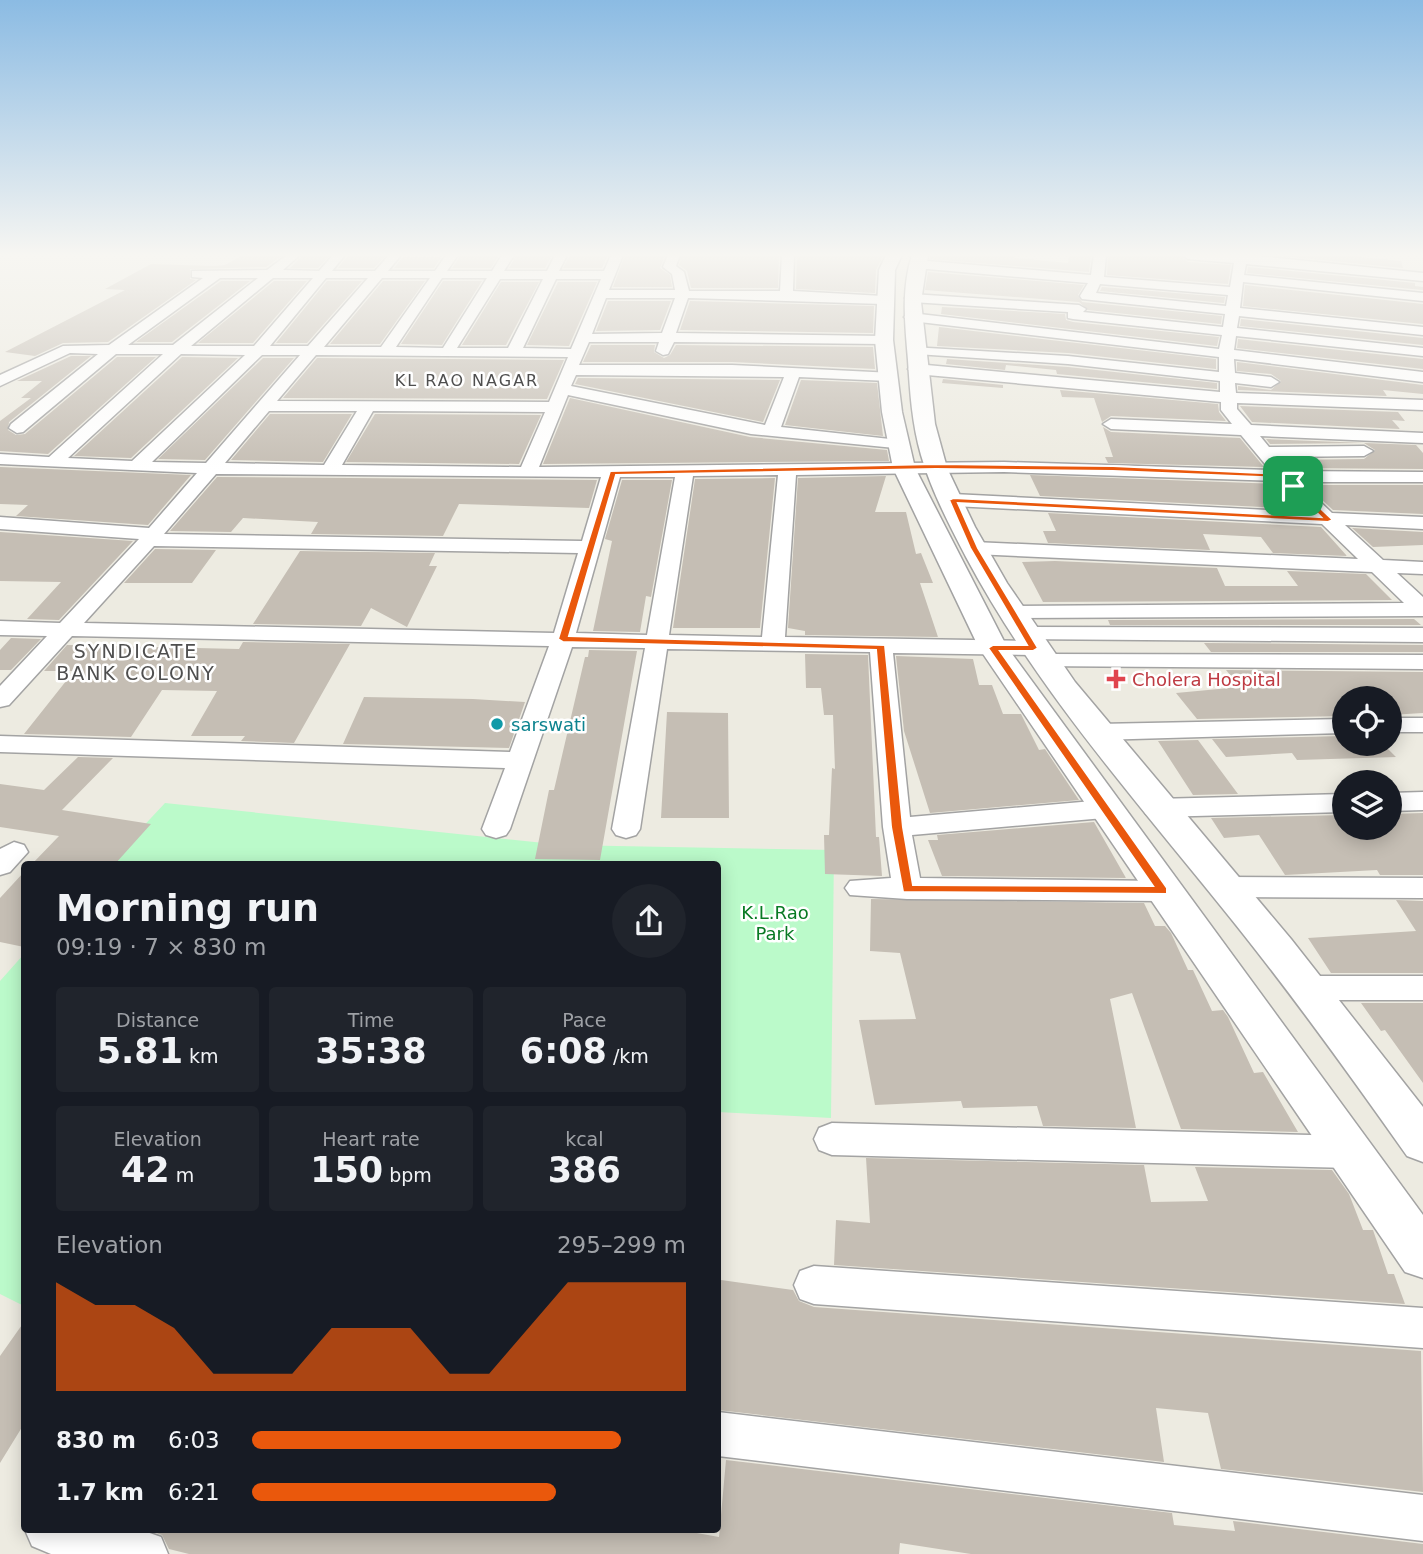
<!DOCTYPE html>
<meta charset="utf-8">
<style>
body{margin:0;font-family:"DejaVu Sans",sans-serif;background:#20242c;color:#f1f3f6;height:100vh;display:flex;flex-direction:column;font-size:26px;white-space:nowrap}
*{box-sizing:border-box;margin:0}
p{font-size:23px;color:#9ea1a6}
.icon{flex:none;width:38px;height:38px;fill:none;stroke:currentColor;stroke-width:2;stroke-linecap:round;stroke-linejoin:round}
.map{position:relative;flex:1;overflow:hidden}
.details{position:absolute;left:21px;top:861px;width:700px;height:672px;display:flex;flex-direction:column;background:#171b24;border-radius:7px;box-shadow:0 4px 18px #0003}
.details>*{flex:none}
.tools{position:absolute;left:1332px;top:686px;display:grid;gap:14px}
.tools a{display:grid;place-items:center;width:70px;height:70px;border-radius:50%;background:#171b24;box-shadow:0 4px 18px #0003;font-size:35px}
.pin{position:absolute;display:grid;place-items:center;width:60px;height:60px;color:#fff;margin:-30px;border-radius:14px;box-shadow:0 4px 10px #0006}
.round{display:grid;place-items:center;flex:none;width:74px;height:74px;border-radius:37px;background:#20242c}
.summary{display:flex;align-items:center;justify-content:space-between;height:119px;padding:0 35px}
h1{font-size:38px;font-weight:700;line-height:52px}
.figures{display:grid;grid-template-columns:repeat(3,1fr);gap:10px;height:119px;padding:7px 35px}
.figures div{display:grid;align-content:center;border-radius:7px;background:#20242c;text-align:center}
.figures b{font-size:35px;font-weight:700}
.figures small{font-size:19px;font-weight:400}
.figures p{font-size:19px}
.chart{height:196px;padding:14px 35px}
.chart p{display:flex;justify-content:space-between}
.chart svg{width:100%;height:126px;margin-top:7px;fill:#ea580c;opacity:.7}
ul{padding:0 35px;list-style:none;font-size:23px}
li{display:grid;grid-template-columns:112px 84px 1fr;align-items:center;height:52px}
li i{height:18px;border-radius:9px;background:#ea580c}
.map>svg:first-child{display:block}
.park{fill:#bbfaca}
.building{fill:#c5beb4}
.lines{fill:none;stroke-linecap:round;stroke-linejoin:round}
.minor-casing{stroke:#a3a3a3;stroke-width:3}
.tertiary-casing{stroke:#a3a3a3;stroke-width:3}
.minor{fill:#fff;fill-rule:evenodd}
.tertiary{fill:#fff;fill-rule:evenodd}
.route{fill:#ea580c;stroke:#fff;stroke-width:2;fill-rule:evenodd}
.health-dot{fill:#e0444e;stroke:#fff;stroke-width:2.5}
.culture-dot{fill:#0f9aa8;stroke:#fff;stroke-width:2.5}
.labels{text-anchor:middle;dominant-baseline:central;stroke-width:5;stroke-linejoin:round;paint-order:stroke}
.far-neighbourhood-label{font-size:16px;letter-spacing:2px;fill:#4f4f4f;stroke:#fff}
.health-label{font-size:18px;fill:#be3a42;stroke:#fff;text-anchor:start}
.culture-label{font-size:18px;fill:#0d838f;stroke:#fff;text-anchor:start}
.park-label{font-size:18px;fill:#097a24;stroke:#fff}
.neighbourhood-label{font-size:19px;letter-spacing:2px;fill:#4f4f4f;stroke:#fff}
</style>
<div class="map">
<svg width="1423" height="1554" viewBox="0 0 1423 1554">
<rect width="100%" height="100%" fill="#edebe1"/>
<path class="park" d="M165 803 563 845 834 850 831 1118 718 1112V864H108Z
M24 954V1306L0 1294V981Z"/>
<path class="building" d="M243 255H283L266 267 190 269V279L196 280 108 342 63 343 35 356 5 352 125 290 105 289 151 264 214 266 225 265Z
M303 255H330L318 268H290Z
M348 255H386L374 268H338Z
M461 255H499L491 268H452Z
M517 255H552L545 268H509Z
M570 255H608L602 268H563Z
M625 255H665L660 268 670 275 672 287H613Z
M682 255H779L778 288H691L687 271 679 265Z
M797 255 883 256 876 270 875 293 796 289Z
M930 255H1016L1015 258 1068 263 1069 255H1091L1089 272 930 259Z
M1108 255H1180L1188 262 1231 265 1228 284 1107 275Z
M1271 255H1340L1401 261 1403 268Z
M403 257H441L434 268H394Z
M1248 267 1415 283V286L1423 287V290L1247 273Z
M928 272 1084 285 1078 295 1082 302 1222 316 1221 324 1088 310 1079 302 925 290Z
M221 281H250L172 342H136Z
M274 281H307L253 343H198Z
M327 281H362L307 343H276Z
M383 281H425L380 344H330Z
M443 281H482L442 345 401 344Z
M501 282H539L506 345H462Z
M558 282H597L569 346 527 345Z
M1245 285 1423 304V324L1243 306Z
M1102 287 1225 297 1224 303 1100 291Z
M608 301H671L660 330 596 331Z
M690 301 874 306 873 333 680 330Z
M942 307 1065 314 1066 320 1073 322 1219 337 1217 346 941 314Z
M1241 319 1423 338V345L1240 326Z
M939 327 1216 359V369L1068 353 937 346Z
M1238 339 1423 359V369L1237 348Z
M591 345H655L654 352 664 358 670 355 676 345 873 347 875 369 732 362H583Z
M71 356H91L9 422 8 430 16 435 25 434 117 357H156L48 454 0 451V421L31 398H21L42 381H17Z
M182 357 238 358 131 458 74 456Z
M263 358H294L205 460 158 459Z
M317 358 564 360 547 399 283 398Z
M947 359 1068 367 1217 383V389L1057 374 1056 370 1006 365 1005 370 946 364Z
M1237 362 1423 385V394L1383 390 1387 396 1238 390V386L1271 390 1281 381 1271 374 1237 371Z
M578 378 780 380 763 422 575 384Z
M943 379 1003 385V388L942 383Z
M801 380 877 383 883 436 785 425Z
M1060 390 1218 404 1219 412 1226 421 1111 416 1102 422 1094 398 1062 397Z
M570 398 750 437 887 450 889 461 543 464Z
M1240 406 1398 412 1405 421 1392 420 1400 429 1252 422Z
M270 414H352L323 462 231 460Z
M375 414 541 415 519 464 346 462Z
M1103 427 1111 432 1240 438 1264 467 1108 463 1105 457H1113Z
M1266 439 1416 445 1423 453V469L1291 468 1284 460 1364 459 1375 450 1364 443 1270 444Z
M0 467 191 475 148 525 16 516 28 505 0 504Z
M1030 475 1278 484 1302 509 1040 496Z
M886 476 875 512H906L916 554 921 553 933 583H920L938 637 805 635V631L788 628 798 478Z
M217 477 597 480 589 508 459 504 443 536 311 534 318 522 243 518 231 532 170 531Z
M775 478 760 628H673L695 479Z
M622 480H672L651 597 646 596 640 632 593 631 612 541 605 539Z
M1306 485H1423V514L1333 510Z
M1048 513 1321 527 1347 556 1273 553 1261 537 1203 534 1210 550 1048 543 1043 531H1056Z
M1352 528 1423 532V545L1373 547Z
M0 532 133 541 59 620 27 619 61 582 0 581Z
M155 549 216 550 192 583H124Z
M300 551 435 553 429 566H437L407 627 371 608 361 626 253 624Z
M1055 561 1217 568 1225 586H1298L1287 571 1366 574 1392 600 1043 602 1022 562Z
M1414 619 1421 625H1110L1108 620Z
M11 638 41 639 11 670H0V650Z
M243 642 350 644 294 743 241 741 245 736H191L217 691 162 690 131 737 24 734 74 671H44L67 645 239 649Z
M1204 643 1423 645V652H1211Z
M589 650 637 651 600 860 535 859 549 790H554L585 657H588Z
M805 654 868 655 876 837H879L882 876 825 874 824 835H829L832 768 835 769 833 715H824L821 688H806Z
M896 656 973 659 979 685H992L1003 714H1021L1039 750 1045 749 1079 800 930 813 904 731Z
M1226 670 1423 672V713L1390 715V698H1344V716L1197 719 1176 693 1240 687Z
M364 697 473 699 525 702 509 748 343 744Z
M667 712 728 713 729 818H661Z
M1344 736V744H1383L1396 757 1297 760 1292 753 1226 757 1212 739Z
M1198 740 1238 794 1193 795 1158 741Z
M78 757 113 758 62 810 151 824 115 864H32L59 836 0 827V784L44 790Z
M1390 814 1423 813V875H1380L1377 870 1285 875 1259 835 1224 838 1211 818 1344 815V828H1390Z
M1094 822 1126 878 942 876 928 840H938L937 835Z
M24 872V947L0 942V898Z
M871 899 1144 903 1155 926H1165L1171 933 1188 970H1193L1212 1011 1223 1010 1228 1017 1254 1073 1263 1072 1298 1132 1181 1129 1132 993 1110 999 1136 1128 1043 1126 1037 1106 963 1108 961 1101 875 1105 859 1020 916 1019 900 953 870 951Z
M1396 900 1423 901V973H1331L1308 938 1416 931Z
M1361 1003H1423V1083L1385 1030 1381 1031Z
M866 1158 1144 1165 1151 1202 1208 1201 1195 1167 1332 1170 1349 1194 1363 1230H1373L1388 1274H1394L1405 1304 834 1265 836 1220 870 1223Z
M721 1280 793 1290 799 1301 814 1307 1421 1351 1423 1492 1221 1469 1208 1413 1156 1408 1164 1462 718 1410V1303Z
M24 1322V1424L0 1463V1356Z
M726 1460 1172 1513 1174 1525 1235 1531 1233 1521 1423 1544V1554H971L900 1543 899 1554H189L169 1549 162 1535 148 1530H680L719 1537Z"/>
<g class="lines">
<defs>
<path id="minor" d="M287 255H300L283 270 319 271 333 255H345L332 271H375L389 255H401L388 271H435L446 255H458L447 271H492L502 255H514L504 271H547L555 255H567L559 271H604L611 255H623L609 290H675L672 274 663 267 668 255H680L676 266 684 272 689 291H780L782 255H794L793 291 883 296 890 300 883 304 688 298 676 333 884 336 891 340 884 344 674 342 668 354 663 355 656 351 659 342H589L579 365H732L893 373V379L888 381 799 377 781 427 899 440 908 445 905 449 751 434 568 395 539 467 1004 462 1270 470 1241 435 1111 429 1103 424 1111 419 1232 424 1221 410V402L916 374 908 369 916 364 1220 392V381L1068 364 916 354 909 350 911 347 1068 356 1219 372V357L911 321 904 317 911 313 1219 349 1222 335 1073 319 1068 318V312L912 302 905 298 912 294 1079 305 1086 309 1083 312 1223 327 1225 314 1082 299 1080 296 1088 283 916 268 910 264 916 260 1091 275 1094 255H1106L1104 277 1230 287 1234 263 1188 259 1182 255H1247L1423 273V281L1246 264 1244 275 1423 293V301L1243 282 1240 308 1423 327V335L1239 316 1237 328 1423 348V356L1236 336 1234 350 1423 372V382L1234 359 1235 373 1271 377 1279 382 1271 387 1235 383 1236 393 1423 400V410L1237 403V409L1251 425 1423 433V443L1260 436 1269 447 1364 446 1373 451 1364 456 1278 457 1290 471 1423 472V482H1299L1332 513 1423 517V529L1345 525 1383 560 1423 562V574L1397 573 1423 597V616L1012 618 1004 616 1001 611 1004 606 1404 603 1372 572 974 554 964 548 974 542 1358 559 1322 524 953 506 944 500 953 494 1309 512 1279 481 1004 472 796 475 785 637 1033 641 1044 648 1033 655 893 653 910 817 1104 800 1114 803 1118 809 1114 815 1104 818 912 835 920 878 1163 881 1173 884 1178 891 1173 898 1163 901 907 899 850 895 845 888 850 881 891 878 883 827 870 652 667 649 640 829 636 835 626 838 616 835 612 829 645 648 572 647 510 829 506 835 496 838 486 835 482 829 505 768 0 752V736L510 752 549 646 72 636 9 705 0 707V686L47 636 0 635V621L60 623 139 539 0 529V517L149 528 197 473 0 464V454L49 457 163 354H116L23 432 17 433 9 428 11 424 98 354 70 353 0 386V375L63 346 109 345 203 278 192 277V271L267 270ZM220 278H258L173 345H128ZM273 278H313L254 346H191ZM326 278H368L308 346H270ZM382 278H430L381 347H324ZM442 278H487L443 348 396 347ZM500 279H543L508 348H457ZM556 279H601L571 349 523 348ZM1100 284 1228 295 1226 306 1096 293ZM606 298H675L662 333 592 334ZM181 354 245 355 132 461 68 458ZM262 355H300L206 463 152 462ZM316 355 568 357 549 402 277 401ZM576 375 784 377 765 425 571 386ZM269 411H357L324 465 225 463ZM373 411 545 412 521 467 342 465ZM216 474 601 477 582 541 164 534ZM778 475 762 637 669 635 693 476ZM620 477H675L647 635 576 633ZM154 546 578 553 554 633 84 623Z
M1024 627 1423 628V642L1016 639 1013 634Z
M1043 654 1423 655V669L1035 666 1031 661 1035 656Z
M1390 718H1423V732H1390Z
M1344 719V733L1098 740 1089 737 1085 732 1089 727 1098 724Z
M1423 792V810L1390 811V793Z
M1344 794V812L1156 817 1146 814 1142 808 1146 802 1156 799Z
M14 842 24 845 28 852 10 872 0 875V849Z
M1226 877 1423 878V898L1226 897 1216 894 1211 887 1216 880Z
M1308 976H1423V1000H1308L1297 997 1292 988 1297 979Z
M832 1123 1350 1136 1363 1141 1368 1152 1363 1163 1350 1168 832 1155 819 1150 814 1139 819 1128Z
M814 1266 1423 1308V1348L814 1304 800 1299 794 1285 800 1271Z
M718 1412 1423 1495V1541L718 1456Z
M25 1530H141L161 1537 168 1554H51L32 1546Z"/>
<path id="tertiary" d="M886 255H902L895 270 893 340 902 412 915 468 1007 647 1423 1215V1278L1405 1272 979 648 893 468 882 412 875 340 879 270Z
M912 255H928L921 302 935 424 947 468 975 527 1007 583 1075 682 1291 939 1423 1107V1162L1407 1156C1352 1078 1296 1000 1236 925 1141 806 1038 692 966 557 949 524 931 490 921 455 912 424 910 392 908 360 905 324 901 290 912 255Z"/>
</defs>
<use href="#minor" class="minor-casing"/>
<use href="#tertiary" class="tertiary-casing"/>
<use href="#minor" class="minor"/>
<use href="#tertiary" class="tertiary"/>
</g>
<linearGradient id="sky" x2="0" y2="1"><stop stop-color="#8bbbe3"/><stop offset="0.54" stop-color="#f7f6f2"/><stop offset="1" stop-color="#f7f6f2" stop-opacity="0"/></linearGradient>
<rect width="1423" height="472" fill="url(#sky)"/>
<path class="route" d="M936 464 1113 466 1284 474 1333 520 1328 522 958 503 978 548 1038 648 1033 651H1000L1167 888V894L903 892 891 827 876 650 563 642 558 639 610 471ZM936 469 1113 471 1282 478 1321 517 953 498 949 500 970 548 1027 645H993L988 648 1153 886 913 885 903 827 885 645 569 636 616 475Z"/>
<path class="health-dot" d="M1112.5 668.5h7v7h7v7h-7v7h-7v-7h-7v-7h7z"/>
<circle class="culture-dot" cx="497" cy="724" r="7"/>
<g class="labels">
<g class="far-neighbourhood-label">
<text x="467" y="380">KL RAO NAGAR</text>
</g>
<g class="health-label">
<text x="1132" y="679">Cholera Hospital</text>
</g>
<g class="culture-label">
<text x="511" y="724">sarswati</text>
</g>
<g class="park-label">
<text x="775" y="912">K.L.Rao<tspan x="775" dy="21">Park</tspan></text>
</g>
<g class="neighbourhood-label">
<text x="136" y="651">SYNDICATE<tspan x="136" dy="22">BANK COLONY</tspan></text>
</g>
</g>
</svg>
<div class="tools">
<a><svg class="icon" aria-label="locate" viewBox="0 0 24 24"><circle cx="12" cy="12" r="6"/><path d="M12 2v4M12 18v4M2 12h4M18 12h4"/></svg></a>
<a><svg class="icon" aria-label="layers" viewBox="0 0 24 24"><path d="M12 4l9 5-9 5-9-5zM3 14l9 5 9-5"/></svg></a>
</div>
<div class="pin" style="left:1293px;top:486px;background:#1e9e55"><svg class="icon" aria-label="arrive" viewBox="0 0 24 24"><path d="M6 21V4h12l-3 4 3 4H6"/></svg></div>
<section class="details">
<div class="summary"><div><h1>Morning run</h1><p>09:19 · 7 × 830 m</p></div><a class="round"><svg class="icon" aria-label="share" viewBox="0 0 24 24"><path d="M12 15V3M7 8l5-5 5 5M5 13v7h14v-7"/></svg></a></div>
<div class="figures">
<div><p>Distance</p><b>5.81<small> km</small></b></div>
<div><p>Time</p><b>35:38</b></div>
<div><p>Pace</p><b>6:08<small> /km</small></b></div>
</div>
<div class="figures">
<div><p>Elevation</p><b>42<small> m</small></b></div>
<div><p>Heart rate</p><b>150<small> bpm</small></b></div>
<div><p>kcal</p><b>386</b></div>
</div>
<div class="chart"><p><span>Elevation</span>295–299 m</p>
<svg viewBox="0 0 160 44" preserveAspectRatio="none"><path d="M0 44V6L10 14L20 14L30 22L40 38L50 38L60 38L70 22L80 22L90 22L100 38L110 38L120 22L130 6L140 6L150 6L160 6V44z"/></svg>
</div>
<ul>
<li><b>830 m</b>6:03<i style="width:85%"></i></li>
<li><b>1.7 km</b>6:21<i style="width:70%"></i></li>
</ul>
</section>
</div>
